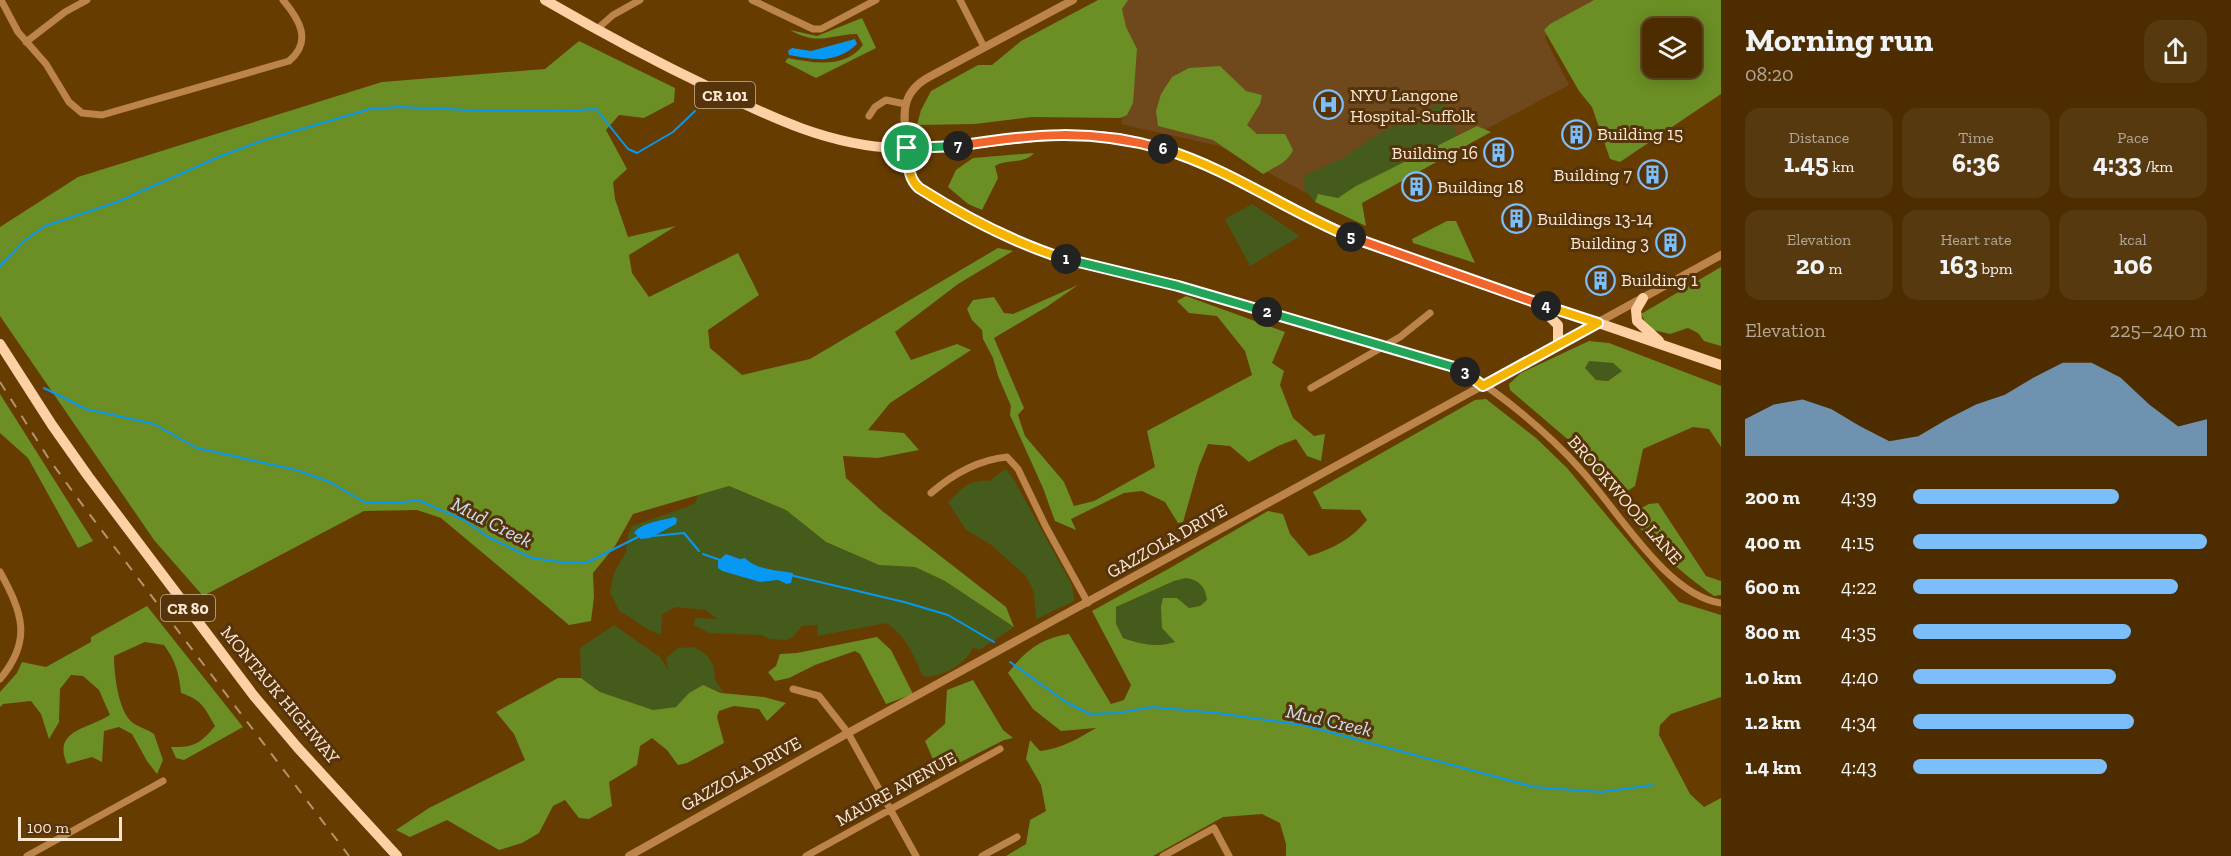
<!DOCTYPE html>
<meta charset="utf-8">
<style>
body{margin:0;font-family:"Zilla Slab",serif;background:#57390f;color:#f1f3f6;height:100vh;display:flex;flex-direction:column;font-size:22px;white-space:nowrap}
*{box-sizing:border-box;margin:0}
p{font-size:20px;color:#b3a899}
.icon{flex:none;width:33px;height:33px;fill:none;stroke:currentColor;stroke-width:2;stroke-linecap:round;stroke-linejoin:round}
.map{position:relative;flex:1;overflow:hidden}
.panel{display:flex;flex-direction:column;background:#4d2d00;width:510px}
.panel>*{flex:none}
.buttons{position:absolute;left:1642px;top:18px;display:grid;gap:12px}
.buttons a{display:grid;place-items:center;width:60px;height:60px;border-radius:12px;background:#4d2d00;box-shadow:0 3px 15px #0003,0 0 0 2px #644922;font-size:30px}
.scale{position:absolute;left:18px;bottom:15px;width:104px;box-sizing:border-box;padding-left:6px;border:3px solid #fde8d3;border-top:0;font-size:16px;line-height:21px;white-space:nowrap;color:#fde8d3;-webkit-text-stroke:4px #56340b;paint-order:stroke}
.pin{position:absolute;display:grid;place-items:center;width:51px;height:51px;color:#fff;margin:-26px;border:3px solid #fff;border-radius:50%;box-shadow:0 2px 6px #0007}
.km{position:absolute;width:30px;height:30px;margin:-15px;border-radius:50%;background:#222;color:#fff;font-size:16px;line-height:30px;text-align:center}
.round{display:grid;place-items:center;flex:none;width:63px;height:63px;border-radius:18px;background:#57390f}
.head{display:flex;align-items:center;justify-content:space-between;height:102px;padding:0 24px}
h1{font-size:33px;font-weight:800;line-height:45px}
.metrics{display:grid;grid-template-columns:repeat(3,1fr);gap:9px;height:102px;padding:6px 24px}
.metrics div{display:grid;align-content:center;border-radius:15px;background:#57390f;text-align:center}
.metrics b{font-size:26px;font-weight:800}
.metrics small{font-size:16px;font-weight:400}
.metrics p{font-size:16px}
.chart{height:168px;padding:12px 24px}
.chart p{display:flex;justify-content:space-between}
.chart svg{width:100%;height:108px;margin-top:6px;fill:#7cbef9;opacity:.7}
ul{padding:0 24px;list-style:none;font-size:20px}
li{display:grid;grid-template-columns:96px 72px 1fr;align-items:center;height:45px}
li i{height:15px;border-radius:8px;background:#7cbef9}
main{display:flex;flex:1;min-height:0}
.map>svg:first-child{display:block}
.built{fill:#6f481b}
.green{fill:#455b1b;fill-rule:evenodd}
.forest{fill:#6b8e25;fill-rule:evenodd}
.water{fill:#0698f2}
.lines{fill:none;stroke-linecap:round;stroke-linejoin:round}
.stream{stroke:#0698f2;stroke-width:2}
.minor{stroke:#bc8448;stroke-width:7}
.tertiary{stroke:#bc8448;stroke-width:8}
.primary{stroke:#fed0a3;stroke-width:10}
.rail{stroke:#b4946c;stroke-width:2;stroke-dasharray:10 10;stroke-linecap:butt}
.split-1-casing{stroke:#fff;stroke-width:12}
.split-2-casing{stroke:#fff;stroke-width:12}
.split-3-casing{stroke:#fff;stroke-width:12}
.split-4-casing{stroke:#fff;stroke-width:12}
.split-5-casing{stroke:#fff;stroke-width:12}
.split-6-casing{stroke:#fff;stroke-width:12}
.split-7-casing{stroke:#fff;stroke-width:12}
.split-8-casing{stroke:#fff;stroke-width:12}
.split-1{stroke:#f5b400;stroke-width:8}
.split-2{stroke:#22a559;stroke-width:8}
.split-3{stroke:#22a559;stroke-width:8}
.split-4{stroke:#f5b400;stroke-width:8}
.split-5{stroke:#f0652b;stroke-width:8}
.split-6{stroke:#f5b400;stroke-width:8}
.split-7{stroke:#f0652b;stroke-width:8}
.split-8{stroke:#22a559;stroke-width:8}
.labels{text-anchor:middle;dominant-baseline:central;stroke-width:6;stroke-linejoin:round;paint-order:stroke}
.shield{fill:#56340b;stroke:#cbb297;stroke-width:1.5}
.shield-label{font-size:16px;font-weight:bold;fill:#fde8d3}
.poi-label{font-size:18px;fill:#fde8d3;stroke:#56340b;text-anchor:start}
.street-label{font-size:18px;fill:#fde8d3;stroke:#56340b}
.water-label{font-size:20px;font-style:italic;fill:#c9e1f7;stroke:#56340b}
</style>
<main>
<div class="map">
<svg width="1721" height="856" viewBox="0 0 1721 856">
<rect width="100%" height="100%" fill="#673c00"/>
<path class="built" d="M1109 0H1607L1552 28 1545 38 1569 85 1336 209 1219 146 1121 124 1134 58Z"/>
<path class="green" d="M1443 102 1457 136 1356 186 1338 198 1319 194 1315 202 1305 190 1304 177 1308 174 1343 158 1378 134Z
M1252 204 1300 236 1250 266 1225 219Z
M1589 360 1613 363 1622 371 1608 381 1596 380 1585 368Z
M1006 469 1015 482 1072 585 1074 601 1036 619 1034 592 1026 576 990 544 966 530 948 502C962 489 969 479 989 481Z
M728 486 786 510 826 542 879 565 915 567 945 581 1014 627 979 650 973 647C967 664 940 679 923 676 914 656 905 634 886 623L817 636 818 625 802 626 794 636 786 640 770 639 761 635 710 633 693 625 696 618 717 619 706 610 676 607 662 614 661 634C644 631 635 618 619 611L610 592 614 573 626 552 628 534 632 526 687 507 695 503 698 495ZM727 554 740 559 745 558C753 566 764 569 775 569L779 580 760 582 722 571 718 561Z
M1186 578C1200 580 1205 587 1207 600L1200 606 1188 608 1177 598 1176 642C1157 648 1141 644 1123 638L1116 625V607L1174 581Z
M614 625 660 657 668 670 666 658 678 648 694 647 707 655 713 665 715 680 724 693 703 685 689 693 677 707 653 710 600 692 581 678 580 648Z"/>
<path class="forest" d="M1098 0H1128L1122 9 1126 27 1137 49 1133 103 1127 115 1120 118 1032 117 975 124 917 125 921 110 931 91 978 65H992L1021 41Z
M1594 0H1721V94L1620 162 1610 159 1592 107 1579 91 1544 30 1550 24ZM1653 28H1692V68H1653Z
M862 18 876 48 816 78 785 62 788 58C814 63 845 69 863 45L857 34C827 35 819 46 790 30L817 36Z
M579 41 675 88 674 102 644 118 619 115 606 130 627 169 613 182 615 199 628 237 676 226 629 255 632 273 649 297 738 253 759 295 708 330 710 348 742 375 810 359 998 248 1013 251 958 284 895 332 911 360 957 344 971 350 890 403 868 430 904 433 919 450 878 458 843 456 846 478 881 510 1006 607 1014 627 945 581 915 567 879 565 826 542 786 510 729 486 633 514 615 546 593 573 594 597 591 621 569 625 441 518 417 510 364 511 203 596 154 540 0 316V227L78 177 382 82 545 69Z
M1220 66 1246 91 1262 95 1260 104 1247 125 1257 134H1285L1293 150C1288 163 1274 167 1263 174L1213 140 1158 126 1156 111 1161 94 1172 77 1189 68Z
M1477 126 1491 132 1362 203 1366 226 1315 202 1318 194 1338 198 1356 186Z
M1034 153C1024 165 1007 158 995 166L998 178 982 210 968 204 948 187 956 170 973 158Z
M1447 221H1456L1475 263 1413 243 1412 239Z
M1721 267V346L1704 341 1698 333 1688 328 1670 334 1649 329 1641 314Z
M1078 285 1048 306 994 338 1024 408 1018 415 1025 436 1064 482 1074 506 1094 501 1155 467 1147 431 1252 375 1245 351 1217 316 1189 313 1177 301 1186 296 1285 332 1272 363 1284 371 1280 385 1293 418 1314 436 1325 434 1321 461 1307 456 1296 439 1278 446 1249 462 1230 446 1208 444 1199 466 1183 522 1178 523 1165 502 1142 491 1124 493 1071 519 1076 530 1055 521 1043 488 1010 415 1011 406 998 376 993 358 983 339 982 330 972 320 967 309 973 300 994 297 1004 313 1013 314Z
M1589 341 1609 343 1721 386V447L1709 429 1693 427 1643 449 1635 486 1618 497 1594 471 1572 443 1510 390 1509 384 1521 373ZM1589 361 1613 363 1622 371 1608 381 1596 380 1585 368Z
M0 394 93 541 78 548 28 458 0 433Z
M1486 399 1536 438 1567 468 1679 602 1721 615V697L1671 714 1660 725 1659 735 1690 794 1704 807 1721 798V856H1286V844L1280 823 1262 814 1223 817 1153 856H1006L1026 844 1030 820 1046 811 1041 785 1026 759 1030 740 1040 751C1061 749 1079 738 1096 728L1061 731 1033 709 1008 673C1025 651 1041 638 1069 634L1111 704 1124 700 1131 685 1092 611 1170 568 1268 511 1283 514 1290 534 1309 556C1333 549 1351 539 1367 520L1360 510 1322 509 1313 492 1475 400ZM1186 578C1200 580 1205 587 1207 600L1200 606 1189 608 1177 598H1163L1161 607 1162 628 1175 642C1157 648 1141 644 1123 638L1116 624V607L1174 581Z
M1658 503 1706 576 1721 581V595L1714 596C1682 573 1651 547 1630 514L1649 504Z
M147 606 243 727 184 760 176 758 171 747C194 748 201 743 215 726 204 707 202 700 181 693 179 674 176 661 164 645L145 642 114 656C114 673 118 712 133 723 139 727 147 729 154 734L163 760 157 774 147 761 132 734 119 727 104 731 102 762 92 757 67 764C52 730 88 729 110 715L99 690 83 676 71 675 60 689 59 722 49 739 41 714 31 701 3 704 0 707V692L17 673 22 662 46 667 91 642V637Z
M877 637 891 650 913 694 886 704 860 654 855 651 815 665 789 678 775 681 768 672 776 666 780 654 797 653Z
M558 678H581L600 692 653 710 676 707 689 693 703 685 721 693 764 697 786 703 767 721 759 709 734 706 719 711 717 717 724 743 687 763 678 765 667 750 652 738 640 746 637 765 609 782 612 806 589 819 579 818 565 800 553 806 539 833 522 843 499 850 447 820 410 837 396 830 429 808 525 760 514 734 496 712Z
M973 680 1003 730 1013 738 1004 740 939 773 925 741 945 724 947 690Z"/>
<path class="water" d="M855 39 857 44C836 64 815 60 789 55L788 51 792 48 811 51Z
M674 517 677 519 676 524 650 538 641 539 634 533C642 522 661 521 674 517Z
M726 554 740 559 745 558C757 570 777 570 793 573L791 583 787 584 778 580 760 582 722 571 718 568V561Z"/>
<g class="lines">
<path class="stream" d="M0 266 24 241 45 226 117 202 221 156 264 140 370 109 399 107 469 110 560 111 596 109 628 149 637 153 673 132 695 111
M44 388 86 409 154 424 197 448 296 470 330 482 364 502 398 503 418 500 464 520 488 537 532 558 568 563 588 562 638 537
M653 536 684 533 699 551
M703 554 720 560
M790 575 904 602 948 615 994 642
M1010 662 1066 702 1090 714 1117 713 1152 707 1217 713 1303 725 1534 787 1601 792 1653 785"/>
<path class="minor" d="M1 0 18 32 46 64 69 102 82 113 102 115 289 61C313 41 299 19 283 0
M752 0 813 29H821L876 0
M960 0 984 47
M596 30 613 15 640 0
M26 42 65 12 87 0
M869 116 875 107 886 100 905 104
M907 148C909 163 907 177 919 188L986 227 1049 253 1216 296 1328 332 1453 367C1493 385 1552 437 1581 470 1617 509 1666 595 1721 603
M1311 388 1400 337 1430 313
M931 493C953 474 977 460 1007 457L1018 469 1046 527 1088 603
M0 572C22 612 33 640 0 679
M793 689 819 696 848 733 916 856
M27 856 163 781
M806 856 1000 749
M982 856 1017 837
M1163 856 1214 828 1229 856"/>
<path class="tertiary" d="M907 148C904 117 898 94 929 77L1073 0
M629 856 848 733 1721 255"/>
<path class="primary" d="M545 0C600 32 656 62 713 89 772 118 831 146 897 148 980 151 1053 122 1136 142 1220 161 1290 212 1368 244L1721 365
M1643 298 1636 310 1637 321 1659 341
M1539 306 1558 325V345
M0 344 52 425 88 476 254 696 298 748 397 856"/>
<path class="rail" d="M0 382 49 459 84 507 349 856"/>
</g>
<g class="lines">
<defs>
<path id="split-1" d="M907 148C909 163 907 177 919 188 965 217 1014 243 1066 259"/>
<path id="split-2" d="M1066 259 1178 286 1267 312"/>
<path id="split-3" d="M1267 312 1454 367 1465 372"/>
<path id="split-4" d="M1465 372 1483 386 1598 323 1546 306"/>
<path id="split-5" d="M1351 237 1546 306"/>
<path id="split-6" d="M1163 149C1230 169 1287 211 1351 237"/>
<path id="split-7" d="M958 146C1032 134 1090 128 1163 149"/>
<path id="split-8" d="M907 148 958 146"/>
</defs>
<use href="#split-1" class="split-1-casing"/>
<use href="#split-2" class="split-2-casing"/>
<use href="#split-3" class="split-3-casing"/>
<use href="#split-4" class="split-4-casing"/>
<use href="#split-5" class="split-5-casing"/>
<use href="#split-6" class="split-6-casing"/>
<use href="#split-7" class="split-7-casing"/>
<use href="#split-8" class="split-8-casing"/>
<use href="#split-1" class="split-1"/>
<use href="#split-2" class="split-2"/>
<use href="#split-3" class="split-3"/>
<use href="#split-4" class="split-4"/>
<use href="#split-5" class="split-5"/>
<use href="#split-6" class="split-6"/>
<use href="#split-7" class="split-7"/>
<use href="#split-8" class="split-8"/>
</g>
<defs>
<symbol id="hospital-ring" viewBox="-11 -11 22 22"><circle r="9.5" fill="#56340b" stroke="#7cbef9" stroke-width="1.5"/><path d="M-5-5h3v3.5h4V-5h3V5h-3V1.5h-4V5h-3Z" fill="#7cbef9"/></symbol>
<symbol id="building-ring" viewBox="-11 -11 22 22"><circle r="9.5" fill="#56340b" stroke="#7cbef9" stroke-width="1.5"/><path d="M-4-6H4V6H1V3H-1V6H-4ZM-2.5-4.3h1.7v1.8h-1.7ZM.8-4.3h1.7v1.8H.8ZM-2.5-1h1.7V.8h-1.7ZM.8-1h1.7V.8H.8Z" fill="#7cbef9"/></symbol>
</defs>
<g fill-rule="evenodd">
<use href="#hospital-ring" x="1312" y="88" width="33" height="33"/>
<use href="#building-ring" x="1560" y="118" width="33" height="33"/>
<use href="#building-ring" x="1482" y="136" width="33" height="33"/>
<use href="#building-ring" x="1636" y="158" width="33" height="33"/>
<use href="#building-ring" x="1400" y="170" width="33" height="33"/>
<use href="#building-ring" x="1500" y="202" width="33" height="33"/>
<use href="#building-ring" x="1654" y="226" width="33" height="33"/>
<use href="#building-ring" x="1584" y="264" width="33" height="33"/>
</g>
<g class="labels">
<g class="shield">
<rect x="695" y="82" width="60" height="26" rx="4.5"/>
<rect x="161" y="595" width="54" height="26" rx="4.5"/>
</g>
<g class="shield-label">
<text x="725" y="95">CR 101</text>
<text x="188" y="608">CR 80</text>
</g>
<g class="poi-label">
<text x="1350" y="95">NYU Langone<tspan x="1350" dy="21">Hospital-Suffolk</tspan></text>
<text x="1597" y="134">Building 15</text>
<text x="1478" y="153" text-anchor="end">Building 16</text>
<text x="1632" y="175" text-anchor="end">Building 7</text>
<text x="1437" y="187">Building 18</text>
<text x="1537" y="219">Buildings 13-14</text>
<text x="1649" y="243" text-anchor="end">Building 3</text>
<text x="1621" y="280">Building 1</text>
</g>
<g class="street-label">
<text transform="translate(1625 500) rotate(49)">BROOKWOOD LANE</text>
<text transform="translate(1167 541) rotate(-29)">GAZZOLA DRIVE</text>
<text transform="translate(280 695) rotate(50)">MONTAUK HIGHWAY</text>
<text transform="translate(741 774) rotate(-29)">GAZZOLA DRIVE</text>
<text transform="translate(896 789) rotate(-29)">MAURE AVENUE</text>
</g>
<g class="water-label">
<text transform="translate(492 522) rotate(27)">Mud Creek</text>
<text transform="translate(1329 720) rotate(13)">Mud Creek</text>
</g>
</g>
</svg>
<div class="buttons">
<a><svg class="icon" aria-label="layers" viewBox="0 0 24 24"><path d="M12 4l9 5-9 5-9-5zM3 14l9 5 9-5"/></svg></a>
</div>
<div class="scale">100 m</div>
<div class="pin" style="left:907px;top:148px;background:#1e9e55"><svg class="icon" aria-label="arrive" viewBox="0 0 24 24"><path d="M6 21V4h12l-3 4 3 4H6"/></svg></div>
<b class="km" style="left:1066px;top:259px">1</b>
<b class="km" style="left:1267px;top:312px">2</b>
<b class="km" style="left:1465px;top:372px">3</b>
<b class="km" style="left:1546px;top:306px">4</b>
<b class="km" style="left:1351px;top:237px">5</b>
<b class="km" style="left:1163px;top:149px">6</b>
<b class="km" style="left:958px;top:146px">7</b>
</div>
<section class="panel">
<div class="head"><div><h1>Morning run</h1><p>08:20</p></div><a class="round"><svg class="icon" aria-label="share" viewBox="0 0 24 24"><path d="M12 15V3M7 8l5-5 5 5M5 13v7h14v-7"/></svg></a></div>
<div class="metrics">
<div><p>Distance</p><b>1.45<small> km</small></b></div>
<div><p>Time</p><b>6:36</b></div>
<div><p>Pace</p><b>4:33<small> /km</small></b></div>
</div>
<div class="metrics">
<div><p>Elevation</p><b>20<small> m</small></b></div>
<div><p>Heart rate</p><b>163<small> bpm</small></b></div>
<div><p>kcal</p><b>106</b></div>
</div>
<div class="chart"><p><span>Elevation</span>225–240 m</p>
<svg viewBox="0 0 160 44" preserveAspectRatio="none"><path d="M0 44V29L10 23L20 21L30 25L40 32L50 38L60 36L70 29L80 23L90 19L100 12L110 6L120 6L130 12L140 23L150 32L160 29V44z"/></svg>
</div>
<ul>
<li><b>200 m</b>4:39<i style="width:70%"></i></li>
<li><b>400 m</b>4:15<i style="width:100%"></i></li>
<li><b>600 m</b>4:22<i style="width:90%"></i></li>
<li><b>800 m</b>4:35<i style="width:74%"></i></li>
<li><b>1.0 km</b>4:40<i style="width:69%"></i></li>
<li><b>1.2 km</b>4:34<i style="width:75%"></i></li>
<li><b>1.4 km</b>4:43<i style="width:66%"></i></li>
</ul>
</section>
</main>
